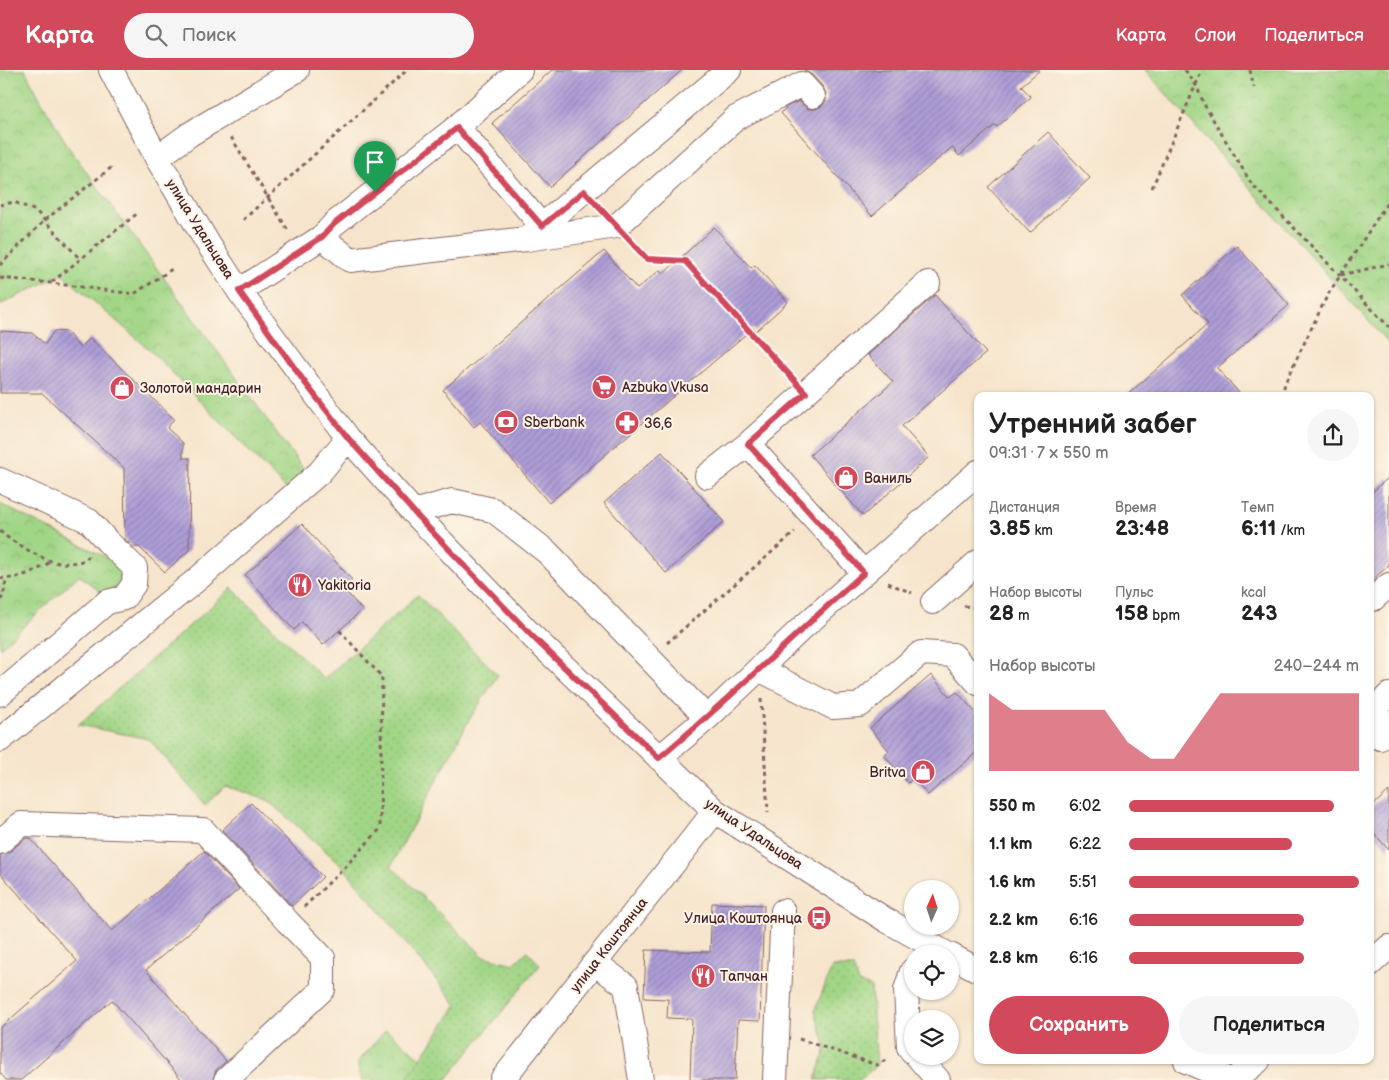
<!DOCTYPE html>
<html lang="ru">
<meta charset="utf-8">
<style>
body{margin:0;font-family:"Balsamiq Sans",sans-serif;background:#f6f6f6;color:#222;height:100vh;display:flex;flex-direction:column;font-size:19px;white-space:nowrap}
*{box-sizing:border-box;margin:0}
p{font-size:16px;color:#767676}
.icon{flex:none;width:28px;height:28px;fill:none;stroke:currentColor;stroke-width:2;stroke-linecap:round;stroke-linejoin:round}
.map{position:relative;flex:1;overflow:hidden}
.panel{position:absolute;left:974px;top:322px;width:400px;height:672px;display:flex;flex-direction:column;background:#fff;border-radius:10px;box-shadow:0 1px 4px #0004}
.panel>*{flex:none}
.needle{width:32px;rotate:3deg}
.buttons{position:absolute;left:904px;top:810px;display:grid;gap:10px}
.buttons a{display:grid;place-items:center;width:55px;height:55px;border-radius:50%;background:#fff;box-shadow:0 1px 4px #0004;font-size:25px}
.pin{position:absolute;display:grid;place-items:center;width:42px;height:42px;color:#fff;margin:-51px -21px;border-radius:50% 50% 50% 0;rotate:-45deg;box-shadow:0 0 5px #0007}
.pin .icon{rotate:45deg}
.round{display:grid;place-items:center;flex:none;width:52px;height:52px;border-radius:26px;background:#f6f6f6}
.head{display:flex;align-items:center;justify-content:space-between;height:85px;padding:0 15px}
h1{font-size:28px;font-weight:700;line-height:38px}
.metrics{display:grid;grid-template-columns:repeat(3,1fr);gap:8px;height:85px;padding:5px 15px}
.metrics div{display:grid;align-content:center}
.metrics b{font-size:21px;font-weight:700}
.metrics small{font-size:14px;font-weight:400}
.metrics p{font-size:14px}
.chart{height:140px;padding:10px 15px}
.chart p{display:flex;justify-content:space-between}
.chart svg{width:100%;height:90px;margin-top:5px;fill:#d1495b;opacity:.7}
.primary-button{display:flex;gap:10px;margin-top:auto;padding:10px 15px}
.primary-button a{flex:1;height:58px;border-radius:30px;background:#d1495b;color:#fff;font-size:20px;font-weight:700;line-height:58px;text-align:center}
.primary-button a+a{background:#f6f6f6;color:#222}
ul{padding:0 15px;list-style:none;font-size:16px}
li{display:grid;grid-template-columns:80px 60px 1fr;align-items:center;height:38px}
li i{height:12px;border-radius:6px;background:#d1495b}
header{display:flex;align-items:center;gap:30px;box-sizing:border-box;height:70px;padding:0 25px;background:#d1495b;color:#fff}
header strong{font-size:24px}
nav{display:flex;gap:28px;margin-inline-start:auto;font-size:18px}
.search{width:350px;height:45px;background:#f6f6f6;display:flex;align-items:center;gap:12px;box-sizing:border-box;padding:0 18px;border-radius:28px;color:#767676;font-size:19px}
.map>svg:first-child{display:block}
.grass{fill:url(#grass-dots);stroke:#767a58}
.park{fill:url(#park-crowns);stroke:#767a58}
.building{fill:url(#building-hatch)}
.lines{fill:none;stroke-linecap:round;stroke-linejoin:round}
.minor-casing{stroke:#866463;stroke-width:26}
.path{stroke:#866463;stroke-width:3;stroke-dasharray:4 4;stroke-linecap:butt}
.minor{stroke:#fff;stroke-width:24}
.route-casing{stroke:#fff;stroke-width:10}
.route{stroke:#d1495b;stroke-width:6}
.labels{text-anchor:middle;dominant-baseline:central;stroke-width:4;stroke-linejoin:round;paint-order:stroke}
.street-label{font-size:14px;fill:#4a1f2b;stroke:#fcf5e5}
.poi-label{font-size:14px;fill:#4a1f2b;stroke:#fcf5e5;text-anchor:start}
</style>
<header>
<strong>Карта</strong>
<div class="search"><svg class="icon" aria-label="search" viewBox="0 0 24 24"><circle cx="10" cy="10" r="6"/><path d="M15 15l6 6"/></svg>Поиск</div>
<nav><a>Карта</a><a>Слои</a><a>Поделиться</a></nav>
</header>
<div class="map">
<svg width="1389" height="1010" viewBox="0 0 1389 1010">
<defs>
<pattern id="grass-dots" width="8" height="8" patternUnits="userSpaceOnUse" patternTransform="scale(1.25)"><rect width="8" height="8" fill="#a1d686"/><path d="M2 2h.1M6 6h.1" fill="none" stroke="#8cb774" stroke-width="1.8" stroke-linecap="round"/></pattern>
<pattern id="park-crowns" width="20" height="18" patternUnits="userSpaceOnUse" patternTransform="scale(1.25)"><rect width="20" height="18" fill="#a1d686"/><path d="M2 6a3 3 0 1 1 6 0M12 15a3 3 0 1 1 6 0" fill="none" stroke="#8cb774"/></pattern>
<pattern id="building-hatch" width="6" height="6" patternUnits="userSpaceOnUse" patternTransform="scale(1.25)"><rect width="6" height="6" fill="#ad9ed8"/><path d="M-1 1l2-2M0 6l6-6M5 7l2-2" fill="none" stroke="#8f80af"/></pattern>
</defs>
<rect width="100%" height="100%" fill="#fcf5e5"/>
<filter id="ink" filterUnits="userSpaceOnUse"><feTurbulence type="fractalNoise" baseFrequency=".02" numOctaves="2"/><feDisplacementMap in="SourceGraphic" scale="10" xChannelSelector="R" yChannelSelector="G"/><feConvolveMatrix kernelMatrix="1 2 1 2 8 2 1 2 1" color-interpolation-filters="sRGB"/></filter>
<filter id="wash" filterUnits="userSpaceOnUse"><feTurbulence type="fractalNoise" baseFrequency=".0096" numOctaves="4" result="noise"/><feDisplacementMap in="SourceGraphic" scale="20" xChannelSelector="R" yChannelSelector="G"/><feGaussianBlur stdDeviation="1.12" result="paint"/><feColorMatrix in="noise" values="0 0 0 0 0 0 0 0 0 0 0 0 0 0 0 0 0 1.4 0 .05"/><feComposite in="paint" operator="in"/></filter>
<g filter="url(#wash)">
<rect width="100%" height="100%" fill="#f6e5cc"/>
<path class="grass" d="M232 518 324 609 418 525 498 605 469 650 391 796 483 886 514 894 527 881 540 895 446 1010H406L457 935 344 798 318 774 267 730 225 716 205 735 149 669 78 655Z
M832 897H853L859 913 871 917 877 995 860 1010H816L826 978 815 941Z"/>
<path class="park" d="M0 0H25L39 27 69 78 306 403 287 420 149 279 62 204 0 235Z
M1145 0H1389V274Z
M0 434 125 497 122 515 102 523 79 505 0 578Z
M386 960 421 988 406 1010H362L357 993Z"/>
<g id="blocks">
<path class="building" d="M552 0H682L550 117 492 53Z
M804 0H1040L1021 16 1031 27 997 57 995 55 959 86 952 77 872 146 781 43 788 36 799 31 808 39H815L822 36 826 31V24L823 17 812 5Z
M1048 62 1090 108 1030 163 988 117Z
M714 157 751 198 755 195 788 232 756 261 753 258 549 433 480 352 474 357 443 320 604 181 637 219 660 200 663 204Z
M1237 176 1289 235 1217 298 1242 326H1126L1208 254 1182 225Z
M935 225 986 283 902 356 929 387 863 446 810 385 893 312 868 285Z
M0 261 32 263 45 274 54 261 67 262 80 278 90 268 174 349 167 358 183 373V388H190L189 480 165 502 139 477H133L125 469 124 398 42 323H0Z
M662 382 724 452 666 503 604 433Z
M1389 407V495L1370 512V424Z
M302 454 352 510 343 518 362 540 323 575 302 552 294 560 245 505Z
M931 605 950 627 957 622 978 645V681L928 725 913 708 908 713 884 685 889 681 870 658Z
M1389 721V780L1370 759V738Z
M251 733 323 807 292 836 222 760Z
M26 768H30L112 861 204 781 239 819 146 900 226 991 216 1000 213 1010H182L112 930 21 1010H6L0 1003V958L77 891 0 803V785L9 782Z
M712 833 764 835 760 951 738 950 735 1010H690L692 949 667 948 668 929 644 928 646 880 710 882Z"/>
</g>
</g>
<g filter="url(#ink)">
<use href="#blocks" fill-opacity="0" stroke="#866463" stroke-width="1"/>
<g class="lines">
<defs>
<path id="minor" d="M111 0 157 88 207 172 239 221 348 368 420 449 533 567 715 741 886 850 947 884
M457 57 542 156
M157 88 190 64 297 0
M322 167 350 190 526 169 617 156 736 48 802 14 813 26
M526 169 729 0
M239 221 322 167 334 154 457 57 520 0
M707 406 748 374
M0 410 89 451 108 472 135 498 134 514 124 528 107 532 0 624
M413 442 452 431 493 440 547 482 707 648
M864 503 748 374 928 213
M1370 526 1373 529 1389 515
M933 532 978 492
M759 599 833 637 860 635 921 583 953 585 978 613
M1380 668 1378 636 1389 625
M0 670 200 507 320 402 348 368
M659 688 707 648 801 559 978 402
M0 772 21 754 203 760 288 852 323 888V919L226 1010
M950 885 978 900
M595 893 626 916 641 1010
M1370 894 1389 877
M912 901 906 920 909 977 912 981
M917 986 938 1010
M1186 991 1231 1010
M502 1010 715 741
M775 1010 783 841
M1234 1010 1258 991"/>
</defs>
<use href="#minor" class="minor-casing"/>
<path class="path" d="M1185 0 1196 15 1205 36 1251 113 1389 257
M1250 0 1254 18
M231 67 289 162
M1152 118 1202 0
M0 135 14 132 36 141 80 189
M243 150 407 0
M632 172 647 189 685 191 790 306
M0 195 45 150 112 97
M1341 205 1389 194
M0 208 51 213 134 224 175 197
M52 212 139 142
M1282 326 1285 313 1327 226 1389 130
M0 461C7 469 40 488 51 491 62 495 75 493 86 490L90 484
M0 508C13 511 41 500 51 491
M888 513 912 523
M0 530 3 527 6 510
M964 536 978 538
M667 573 795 462
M761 629 768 742
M304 837 344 798 380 759 382 607 339 560
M799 969 877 995 889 988"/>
<use href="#minor" class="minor"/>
</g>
</g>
<g class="lines" filter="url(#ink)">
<defs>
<path id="route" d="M457 58 542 156 584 121 647 189 685 191 806 323 748 374 864 503C795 564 730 629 659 688L533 567 420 449 348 368 306 314 239 221 322 167 334 154Z"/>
</defs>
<use href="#route" class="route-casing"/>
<use href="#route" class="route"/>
</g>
<defs>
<symbol id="supermarket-disc" viewBox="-11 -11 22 22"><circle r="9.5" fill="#d1495b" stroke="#fcf5e5"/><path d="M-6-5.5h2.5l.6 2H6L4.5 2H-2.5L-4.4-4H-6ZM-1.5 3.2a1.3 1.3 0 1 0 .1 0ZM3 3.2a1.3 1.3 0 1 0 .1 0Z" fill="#fff"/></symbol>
<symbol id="shop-disc" viewBox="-11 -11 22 22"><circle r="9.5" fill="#d1495b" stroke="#fcf5e5"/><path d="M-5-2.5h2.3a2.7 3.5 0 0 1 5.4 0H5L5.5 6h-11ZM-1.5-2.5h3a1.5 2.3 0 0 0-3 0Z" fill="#fff"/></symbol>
<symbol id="bank-disc" viewBox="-11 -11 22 22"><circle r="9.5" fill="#d1495b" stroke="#fcf5e5"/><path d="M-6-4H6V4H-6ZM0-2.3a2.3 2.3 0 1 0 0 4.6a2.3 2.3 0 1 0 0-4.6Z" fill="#fff"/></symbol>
<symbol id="pharmacy-disc" viewBox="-11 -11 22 22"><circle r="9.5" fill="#d1495b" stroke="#fcf5e5"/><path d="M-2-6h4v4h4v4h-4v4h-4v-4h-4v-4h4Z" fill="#fff"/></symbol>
<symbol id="restaurant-disc" viewBox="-11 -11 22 22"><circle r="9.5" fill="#d1495b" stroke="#fcf5e5"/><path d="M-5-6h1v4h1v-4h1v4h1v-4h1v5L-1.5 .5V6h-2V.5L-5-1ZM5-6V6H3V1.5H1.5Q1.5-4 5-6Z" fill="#fff"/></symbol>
<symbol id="bus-disc" viewBox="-11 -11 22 22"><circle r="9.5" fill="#d1495b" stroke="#fcf5e5"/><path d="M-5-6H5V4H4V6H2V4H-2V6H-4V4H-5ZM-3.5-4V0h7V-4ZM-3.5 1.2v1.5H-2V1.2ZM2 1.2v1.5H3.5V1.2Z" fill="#fff"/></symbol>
</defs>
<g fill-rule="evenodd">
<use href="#supermarket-disc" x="590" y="303" width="28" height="28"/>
<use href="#shop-disc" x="108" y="304" width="28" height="28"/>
<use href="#bank-disc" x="492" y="338" width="28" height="28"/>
<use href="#pharmacy-disc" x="613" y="339" width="28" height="28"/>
<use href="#shop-disc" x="832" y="394" width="28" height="28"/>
<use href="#restaurant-disc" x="286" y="501" width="28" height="28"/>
<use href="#shop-disc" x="909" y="688" width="28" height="28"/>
<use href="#bus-disc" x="805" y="834" width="28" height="28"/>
<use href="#restaurant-disc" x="689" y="892" width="28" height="28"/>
</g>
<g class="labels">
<g class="street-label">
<text transform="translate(200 159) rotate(58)">улица Удальцова</text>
<text transform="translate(754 764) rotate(34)">улица Удальцова</text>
<text transform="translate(609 875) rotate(-52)">улица Коштоянца</text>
</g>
<g class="poi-label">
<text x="622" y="317">Azbuka Vkusa</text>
<text x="140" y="318">Золотой мандарин</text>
<text x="524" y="352">Sberbank</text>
<text x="644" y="353">36,6</text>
<text x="864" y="408">Ваниль</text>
<text x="318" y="515">Yakitoria</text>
<text x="906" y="702" text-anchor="end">Britva</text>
<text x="802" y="848" text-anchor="end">Улица Коштоянца</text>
<text x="720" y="906">Тапчан</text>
</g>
</g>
</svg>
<div class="buttons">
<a><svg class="needle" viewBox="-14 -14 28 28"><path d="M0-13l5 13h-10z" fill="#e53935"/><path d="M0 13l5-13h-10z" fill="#767676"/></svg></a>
<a><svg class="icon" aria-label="locate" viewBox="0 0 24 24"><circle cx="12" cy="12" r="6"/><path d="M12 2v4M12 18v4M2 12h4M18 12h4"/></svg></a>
<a><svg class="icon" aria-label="layers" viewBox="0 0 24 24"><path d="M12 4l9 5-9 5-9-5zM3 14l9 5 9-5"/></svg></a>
</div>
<div class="pin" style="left:375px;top:122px;background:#1e9e55"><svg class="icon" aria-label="arrive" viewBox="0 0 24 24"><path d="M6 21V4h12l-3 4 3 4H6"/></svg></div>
<section class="panel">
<div class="head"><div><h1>Утренний забег</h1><p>09:31 · 7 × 550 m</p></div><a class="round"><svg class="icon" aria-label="share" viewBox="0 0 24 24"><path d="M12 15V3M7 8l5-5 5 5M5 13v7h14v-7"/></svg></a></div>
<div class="metrics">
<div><p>Дистанция</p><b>3.85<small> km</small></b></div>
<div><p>Время</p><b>23:48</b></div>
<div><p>Темп</p><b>6:11<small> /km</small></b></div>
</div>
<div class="metrics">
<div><p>Набор высоты</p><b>28<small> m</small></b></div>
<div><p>Пульс</p><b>158<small> bpm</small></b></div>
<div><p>kcal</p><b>243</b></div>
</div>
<div class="chart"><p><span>Набор высоты</span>240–244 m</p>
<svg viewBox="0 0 160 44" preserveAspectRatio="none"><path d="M0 44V6L10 14L20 14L30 14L40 14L50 14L60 30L70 38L80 38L90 22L100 6L110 6L120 6L130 6L140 6L150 6L160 6V44z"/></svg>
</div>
<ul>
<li><b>550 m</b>6:02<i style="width:89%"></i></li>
<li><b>1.1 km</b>6:22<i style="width:71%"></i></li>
<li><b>1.6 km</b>5:51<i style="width:100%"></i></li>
<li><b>2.2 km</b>6:16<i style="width:76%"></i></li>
<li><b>2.8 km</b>6:16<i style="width:76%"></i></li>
</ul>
<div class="primary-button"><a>Сохранить</a><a>Поделиться</a></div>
</section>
</div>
